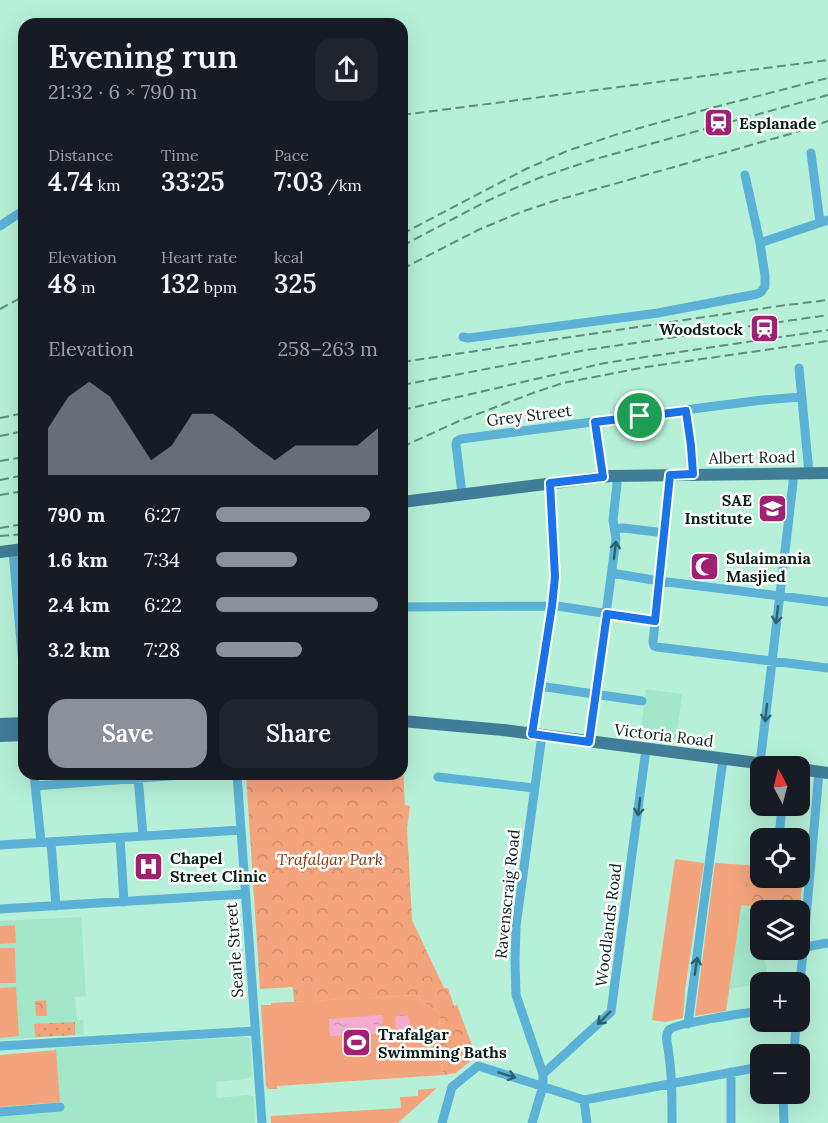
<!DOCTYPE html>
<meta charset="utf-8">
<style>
body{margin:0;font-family:Lora,serif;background:#20242c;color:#f1f3f6;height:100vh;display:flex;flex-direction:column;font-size:22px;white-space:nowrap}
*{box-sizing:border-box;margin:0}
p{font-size:20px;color:#9ea1a6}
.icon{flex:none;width:33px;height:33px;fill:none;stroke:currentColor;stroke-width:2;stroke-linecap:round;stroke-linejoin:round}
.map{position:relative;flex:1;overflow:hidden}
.drawer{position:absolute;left:18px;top:18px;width:390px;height:762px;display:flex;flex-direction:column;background:#171b24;border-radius:18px;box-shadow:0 6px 24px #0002}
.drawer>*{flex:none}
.needle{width:39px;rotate:353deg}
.buttons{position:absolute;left:750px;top:756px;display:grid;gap:12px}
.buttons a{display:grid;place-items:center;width:60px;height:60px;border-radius:12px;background:#171b24;box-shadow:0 6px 24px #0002;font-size:30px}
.pin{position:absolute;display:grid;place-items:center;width:51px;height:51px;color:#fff;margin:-26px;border:3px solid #fff;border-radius:50%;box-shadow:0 2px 6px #0007}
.round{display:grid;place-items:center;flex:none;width:63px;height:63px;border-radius:18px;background:#20242c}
.headline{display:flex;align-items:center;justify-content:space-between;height:102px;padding:0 30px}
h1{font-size:33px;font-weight:600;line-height:45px}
.figures{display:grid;grid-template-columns:repeat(3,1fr);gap:9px;height:102px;padding:6px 30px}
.figures div{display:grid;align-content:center}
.figures b{font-size:26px;font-weight:600}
.figures small{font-size:16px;font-weight:400}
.figures p{font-size:16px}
.chart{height:168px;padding:12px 30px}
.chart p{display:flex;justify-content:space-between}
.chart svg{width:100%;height:108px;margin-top:6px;fill:#8c9099;opacity:.7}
.action{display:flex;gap:12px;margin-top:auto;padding:12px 30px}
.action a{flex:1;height:69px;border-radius:18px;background:#8c9099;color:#fff;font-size:24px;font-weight:600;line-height:69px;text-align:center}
.action a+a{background:#20242c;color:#f1f3f6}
ul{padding:0 30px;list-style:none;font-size:20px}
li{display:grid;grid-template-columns:96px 72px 1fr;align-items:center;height:45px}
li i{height:15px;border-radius:8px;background:#8c9099}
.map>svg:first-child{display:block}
.built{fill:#a3e7cb}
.grass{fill:#f4a47c}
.park{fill:url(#park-crowns)}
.garden{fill:url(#garden-dots)}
.water{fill:url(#water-ripples)}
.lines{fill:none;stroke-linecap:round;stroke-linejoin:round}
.minor{stroke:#5bb2d6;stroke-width:9}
.major{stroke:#407d96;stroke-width:12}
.rail{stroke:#628c7b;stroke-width:2;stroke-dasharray:9 4.5;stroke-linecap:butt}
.oneway{stroke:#2d626d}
.route-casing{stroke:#fff;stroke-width:12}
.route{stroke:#1a73e8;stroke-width:8}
.labels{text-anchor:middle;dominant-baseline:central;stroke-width:5;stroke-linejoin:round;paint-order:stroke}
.poi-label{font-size:16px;font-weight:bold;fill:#082018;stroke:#fff;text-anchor:start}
.street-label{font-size:16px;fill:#082018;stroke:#fff}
.park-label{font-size:16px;font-style:italic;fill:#81390a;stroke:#fff}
</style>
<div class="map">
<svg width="828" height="1123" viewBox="0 0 828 1123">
<defs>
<pattern id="park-crowns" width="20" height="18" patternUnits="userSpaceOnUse" patternTransform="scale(1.5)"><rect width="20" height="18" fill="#f4a47c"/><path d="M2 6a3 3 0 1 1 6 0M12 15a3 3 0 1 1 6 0" fill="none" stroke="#d08d6a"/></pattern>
<pattern id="garden-dots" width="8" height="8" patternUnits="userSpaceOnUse" patternTransform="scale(1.5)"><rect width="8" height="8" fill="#f4a47c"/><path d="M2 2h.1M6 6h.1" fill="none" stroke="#d08d6a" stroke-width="1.8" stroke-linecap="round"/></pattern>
<pattern id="water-ripples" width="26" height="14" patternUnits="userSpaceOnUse" patternTransform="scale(1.5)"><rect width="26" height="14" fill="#f3acd0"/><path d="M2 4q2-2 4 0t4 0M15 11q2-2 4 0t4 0" fill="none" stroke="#cf94b2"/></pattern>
</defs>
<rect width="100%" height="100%" fill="#b6f0d8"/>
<path class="built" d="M646 689 682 694 676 741 640 736Z
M741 905 790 910H760V950H763L769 982 729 989Z
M81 917 86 996 75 997 77 1020H83L84 1034 0 1040V921Z
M246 1037 250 1039 252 1076 246 1079 216 1082 217 1098 248 1095 254 1097 255 1123H0V1107L60 1102 55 1048Z"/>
<path class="grass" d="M675 859 704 863 685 990 683 1018 665 1022 652 1020Z
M715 863 747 865 726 1011 695 1016Z
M15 925 16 943 0 944V926Z
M0 948H15L16 983H0Z
M16 987 19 1036 0 1038V988Z
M419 995 421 1001 439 1012 443 1075 277 1086V1089H268L266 1086 261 1005H271V1003Z
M56 1050 60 1102 0 1107V1055Z
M437 1088 398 1123H271V1116L401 1108 400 1097 418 1096V1090Z"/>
<path class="park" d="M402 746 405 805 410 806 407 828 412 920 444 988H448L454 1006 457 1005 476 1056 456 1073 443 1075 439 1012 421 1001 419 995 294 1002 293 987 260 989 246 774H402Z
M747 865 760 867V878H800V871H803L800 912 741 905Z
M46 1000 47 1016H36L35 1001Z"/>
<path class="garden" d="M75 1022V1035L35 1037 34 1024Z"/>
<path class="water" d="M400 1014 407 1016 410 1021C410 1030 402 1033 395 1027L396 1024 395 1018Z
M382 1015 383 1033 330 1036 329 1019Z"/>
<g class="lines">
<path class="minor" d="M811 153 820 222
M0 226 24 210
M760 243 828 220
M463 337 468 338 658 313 757 294 761 292 765 286V276L760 243 745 175
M799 368 809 473
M686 411 691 446 693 474
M595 421 603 477
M670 475 653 642 654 646 657 647 828 668
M462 494 456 444 457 441 461 439 762 400 802 397
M402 508 403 721
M615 529 623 528 665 533
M13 551 24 676
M612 573 659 581 828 602
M403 607 557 606 655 621
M539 686 642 701
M532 734 552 606 555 577 550 483
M589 742 616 539 613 520 617 484 616 476
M760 764 793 483V473
M34 774 41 842
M237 774 262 1123
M138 776 143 836
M438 777 534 788
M35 786 195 774
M120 838 124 902
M779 838 782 806
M51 842 56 906
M0 845 241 830
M0 909 245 894
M800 948 828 943
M764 954 790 950
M800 985 819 772
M688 1024 723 759
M0 1046 255 1031
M794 1054 796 1022
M543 1074 611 1012 646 749
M783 1094 784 1123
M584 1100 587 1123
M0 1112 60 1107
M442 1123 452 1087 478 1066 532 1083 584 1100 760 1067
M532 1123 543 1086V1074L516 995 515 963 516 926 542 735
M672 1123C672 1097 672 1073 668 1048 667 1042 665 1035 669 1030 675 1023 747 1013 760 1011
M731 1123V1072"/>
<path class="major" d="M402 502 610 476 828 473
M0 552 24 549
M402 721 503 730 780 766
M0 724 24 723
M0 736 24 735
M800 769 828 773"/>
<path class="rail" d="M402 115 828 60
M402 234 526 169 567 151 618 134 715 107 828 78
M402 246 485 202 513 189 539 178 592 160 828 95
M402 269 478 230 521 212 554 201 790 134 828 121
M0 309 24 296
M402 362 779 306 828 300
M402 385 586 350 828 315
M402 410 605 363 828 330
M0 418 24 413
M0 436 24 431
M402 447 459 421 533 393 563 383 646 367 828 341
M0 461 24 457
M0 480 24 475
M0 495 24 491
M0 528 24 524
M0 536 24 534"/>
</g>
<defs><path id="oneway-shaft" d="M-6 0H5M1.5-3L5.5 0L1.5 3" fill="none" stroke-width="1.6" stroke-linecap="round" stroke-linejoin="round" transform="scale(1.5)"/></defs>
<g class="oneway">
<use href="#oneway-shaft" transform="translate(615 550) rotate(-83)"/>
<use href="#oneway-shaft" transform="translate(777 615) rotate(97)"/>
<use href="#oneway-shaft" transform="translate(766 713) rotate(96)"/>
<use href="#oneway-shaft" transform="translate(639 807) rotate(97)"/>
<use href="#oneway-shaft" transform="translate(696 966) rotate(-82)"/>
<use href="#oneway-shaft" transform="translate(604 1018) rotate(135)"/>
<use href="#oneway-shaft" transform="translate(507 1075) rotate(17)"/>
</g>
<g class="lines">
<defs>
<path id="route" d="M686 411 691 446 693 474 670 475 655 621 607 614 589 742 532 734 552 606 555 577 550 483 603 477 595 422Z"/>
</defs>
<use href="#route" class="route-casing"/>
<use href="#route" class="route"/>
</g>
<defs>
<symbol id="station-square" viewBox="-11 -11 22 22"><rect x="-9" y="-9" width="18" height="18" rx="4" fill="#a02071" stroke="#fff"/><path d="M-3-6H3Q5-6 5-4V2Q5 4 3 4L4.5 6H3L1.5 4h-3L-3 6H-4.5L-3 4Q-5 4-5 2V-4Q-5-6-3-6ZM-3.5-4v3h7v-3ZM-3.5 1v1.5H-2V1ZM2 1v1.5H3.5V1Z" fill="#fff"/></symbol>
<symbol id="university-square" viewBox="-11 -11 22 22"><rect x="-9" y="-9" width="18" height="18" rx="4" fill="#a02071" stroke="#fff"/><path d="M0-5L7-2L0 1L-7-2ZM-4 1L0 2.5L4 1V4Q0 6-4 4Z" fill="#fff"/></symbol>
<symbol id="mosque-square" viewBox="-11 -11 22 22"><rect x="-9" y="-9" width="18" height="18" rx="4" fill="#a02071" stroke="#fff"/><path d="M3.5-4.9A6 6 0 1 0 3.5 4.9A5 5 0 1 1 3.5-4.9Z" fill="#fff"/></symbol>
<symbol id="hospital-square" viewBox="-11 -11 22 22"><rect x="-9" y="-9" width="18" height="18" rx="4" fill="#a02071" stroke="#fff"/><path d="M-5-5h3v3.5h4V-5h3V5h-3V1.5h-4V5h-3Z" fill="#fff"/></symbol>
<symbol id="stadium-square" viewBox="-11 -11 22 22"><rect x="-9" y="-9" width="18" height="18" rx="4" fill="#a02071" stroke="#fff"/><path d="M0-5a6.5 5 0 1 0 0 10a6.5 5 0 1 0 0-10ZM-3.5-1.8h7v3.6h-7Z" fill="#fff"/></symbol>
</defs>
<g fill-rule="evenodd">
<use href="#station-square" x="702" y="106" width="33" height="33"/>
<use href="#station-square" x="748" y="312" width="33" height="33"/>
<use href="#university-square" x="756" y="492" width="33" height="33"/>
<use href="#mosque-square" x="688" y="550" width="33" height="33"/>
<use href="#hospital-square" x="132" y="850" width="33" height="33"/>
<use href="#stadium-square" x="340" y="1026" width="33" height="33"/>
</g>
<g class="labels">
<g class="poi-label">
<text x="739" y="123">Esplanade</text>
<text x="743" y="329" text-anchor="end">Woodstock</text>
<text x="752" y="500" text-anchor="end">SAE<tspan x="752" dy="18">Institute</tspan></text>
<text x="726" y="558">Sulaimania<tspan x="726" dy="18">Masjied</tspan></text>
<text x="170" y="858">Chapel<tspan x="170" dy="18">Street Clinic</tspan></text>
<text x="378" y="1034">Trafalgar<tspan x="378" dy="18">Swimming Baths</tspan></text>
</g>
<g class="street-label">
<text transform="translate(529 415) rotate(-7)">Grey Street</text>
<text transform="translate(752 457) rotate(-1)">Albert Road</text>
<text transform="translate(664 735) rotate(7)">Victoria Road</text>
<text transform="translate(507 894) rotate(-84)">Ravenscraig Road</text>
<text transform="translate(608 925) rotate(-83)">Woodlands Road</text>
<text transform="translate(234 950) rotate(-94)">Searle Street</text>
</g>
<g class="park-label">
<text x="330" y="859">Trafalgar Park</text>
</g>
</g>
</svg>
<div class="buttons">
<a><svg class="needle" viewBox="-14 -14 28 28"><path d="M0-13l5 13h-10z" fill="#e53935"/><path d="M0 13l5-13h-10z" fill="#9ea1a6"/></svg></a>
<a><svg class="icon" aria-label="locate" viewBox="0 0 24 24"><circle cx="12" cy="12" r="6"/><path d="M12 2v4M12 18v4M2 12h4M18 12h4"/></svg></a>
<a><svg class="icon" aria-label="layers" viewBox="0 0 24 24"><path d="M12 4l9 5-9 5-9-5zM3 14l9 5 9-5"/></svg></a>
<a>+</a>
<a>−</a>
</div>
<div class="pin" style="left:640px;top:416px;background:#1e9e55"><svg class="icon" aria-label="arrive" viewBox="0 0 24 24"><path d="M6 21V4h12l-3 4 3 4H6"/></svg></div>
<section class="drawer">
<div class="headline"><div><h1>Evening run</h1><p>21:32 · 6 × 790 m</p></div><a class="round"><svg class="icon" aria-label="share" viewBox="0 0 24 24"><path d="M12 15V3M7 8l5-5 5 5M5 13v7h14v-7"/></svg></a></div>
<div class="figures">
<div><p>Distance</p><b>4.74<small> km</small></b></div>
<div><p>Time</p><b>33:25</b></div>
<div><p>Pace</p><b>7:03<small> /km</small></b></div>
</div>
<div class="figures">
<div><p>Elevation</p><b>48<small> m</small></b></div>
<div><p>Heart rate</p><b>132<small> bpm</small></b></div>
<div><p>kcal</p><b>325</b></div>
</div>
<div class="chart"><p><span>Elevation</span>258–263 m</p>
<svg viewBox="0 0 160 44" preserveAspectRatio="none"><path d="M0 44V25L10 12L20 6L30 12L40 25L50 38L60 32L70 19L80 19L90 25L100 32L110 38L120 32L130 32L140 32L150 32L160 25V44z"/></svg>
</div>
<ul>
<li><b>790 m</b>6:27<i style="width:95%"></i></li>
<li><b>1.6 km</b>7:34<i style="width:50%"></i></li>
<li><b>2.4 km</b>6:22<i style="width:100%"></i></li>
<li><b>3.2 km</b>7:28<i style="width:53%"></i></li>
</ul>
<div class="action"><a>Save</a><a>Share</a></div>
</section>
</div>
